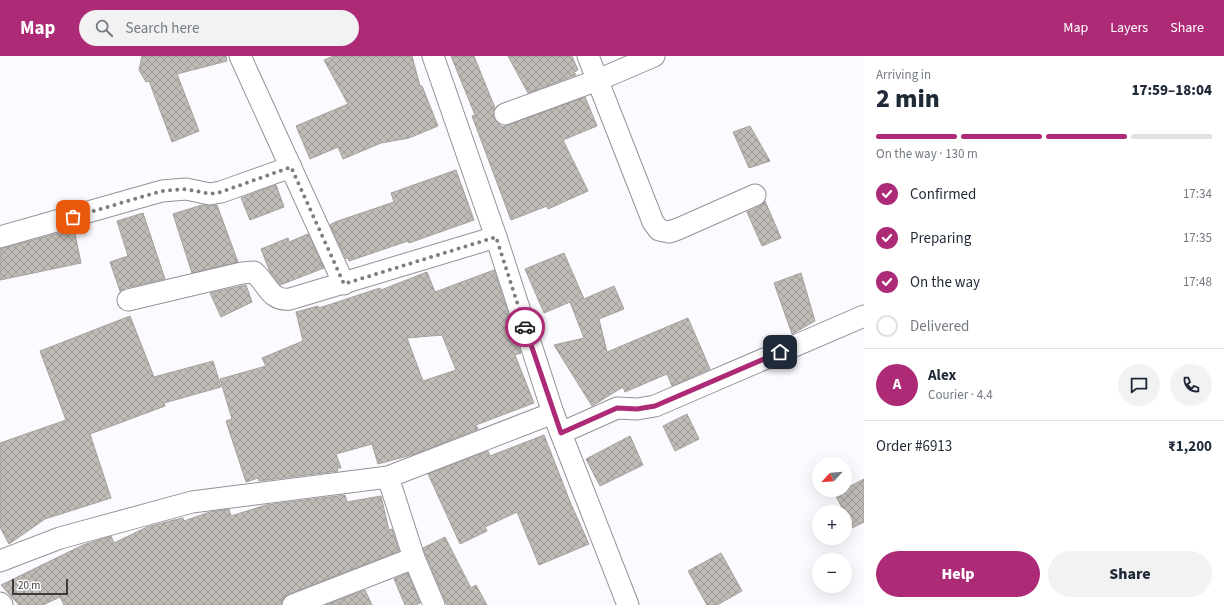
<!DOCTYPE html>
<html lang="en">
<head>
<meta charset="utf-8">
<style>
	body { margin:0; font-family:"Source Sans 3",sans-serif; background:#f2f2f3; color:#1f2937; height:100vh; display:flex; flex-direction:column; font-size:15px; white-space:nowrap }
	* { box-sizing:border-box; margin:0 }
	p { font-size:13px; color:#747a83 }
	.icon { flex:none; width:22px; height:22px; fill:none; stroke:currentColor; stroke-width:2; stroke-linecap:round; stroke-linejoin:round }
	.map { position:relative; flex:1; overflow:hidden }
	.drawer { display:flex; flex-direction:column; background:#fff; width:360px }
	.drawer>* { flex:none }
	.needle { width:26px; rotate:244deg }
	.fabs { position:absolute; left:812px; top:401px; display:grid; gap:8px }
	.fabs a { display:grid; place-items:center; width:40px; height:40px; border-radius:50%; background:#fff; box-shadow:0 4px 16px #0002; font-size:20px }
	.scale { position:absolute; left:12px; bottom:10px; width:56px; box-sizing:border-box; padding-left:4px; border:2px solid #3b3a3d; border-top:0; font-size:11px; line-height:14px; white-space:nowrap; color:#3b3a3d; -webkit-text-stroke:3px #fff; paint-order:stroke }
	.pin { position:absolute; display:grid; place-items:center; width:34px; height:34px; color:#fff; margin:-17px; border-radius:8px; box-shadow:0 2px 6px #0006 }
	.courier { position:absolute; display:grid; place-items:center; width:40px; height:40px; margin:-20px; border:3px solid #ad2b76; border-radius:50%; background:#fff; color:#222; box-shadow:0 1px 5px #0007 }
	.overview em { font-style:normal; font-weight:800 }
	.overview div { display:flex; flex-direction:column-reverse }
	.overview { display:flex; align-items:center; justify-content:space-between; height:68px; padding:0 12px }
	h1 { font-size:26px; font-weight:800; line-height:30px }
	.bar { display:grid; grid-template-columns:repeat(4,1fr); gap:6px 4px; align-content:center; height:48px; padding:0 12px }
	.bar i { height:5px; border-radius:3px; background:#e0e1e3 }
	.bar .on { background:#ad2b76 }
	.bar p { grid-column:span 4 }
	.line { display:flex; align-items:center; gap:10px; padding:0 12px; border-top:1px solid #e0e1e3 }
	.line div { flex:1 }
	.round { display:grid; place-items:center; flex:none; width:42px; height:42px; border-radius:21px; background:#f2f2f3 }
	ol { padding:0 12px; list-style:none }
	li { display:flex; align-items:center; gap:12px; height:44px }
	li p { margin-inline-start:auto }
	li .icon { padding:4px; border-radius:50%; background:#ad2b76; color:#fff; stroke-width:4 }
	li:last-child { color:#747a83 }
	li i { width:22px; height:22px; border:2px solid #e0e1e3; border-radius:50% }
	.cta { display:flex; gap:8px; margin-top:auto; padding:8px 12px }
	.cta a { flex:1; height:46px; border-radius:24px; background:#ad2b76; color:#fff; font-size:16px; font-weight:800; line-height:46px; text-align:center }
	.cta a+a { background:#f2f2f3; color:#1f2937 }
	header { display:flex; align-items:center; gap:24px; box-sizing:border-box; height:56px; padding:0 20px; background:#ad2b76; color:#fff }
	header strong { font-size:19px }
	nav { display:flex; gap:22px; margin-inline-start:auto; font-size:14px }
	.search { width:280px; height:36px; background:#f2f2f3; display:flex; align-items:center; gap:10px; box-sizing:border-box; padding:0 14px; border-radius:22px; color:#747a83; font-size:15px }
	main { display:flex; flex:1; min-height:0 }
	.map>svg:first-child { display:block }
	.building { fill:url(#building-cross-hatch); stroke:#a5a09c; fill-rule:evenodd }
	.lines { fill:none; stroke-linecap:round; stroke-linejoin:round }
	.minor-casing { stroke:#939298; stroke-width:23 }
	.minor { stroke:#fff; stroke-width:21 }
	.done { stroke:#7e7e81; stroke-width:4; stroke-dasharray:0 7.2 }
	.route { stroke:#ad2b76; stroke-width:5 }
</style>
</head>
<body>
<header>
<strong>Map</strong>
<div class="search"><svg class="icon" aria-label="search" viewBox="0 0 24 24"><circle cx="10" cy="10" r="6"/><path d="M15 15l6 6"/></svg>Search here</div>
<nav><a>Map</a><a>Layers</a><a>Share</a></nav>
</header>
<main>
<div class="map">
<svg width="864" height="549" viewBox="0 0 864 549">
	<defs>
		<pattern id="building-cross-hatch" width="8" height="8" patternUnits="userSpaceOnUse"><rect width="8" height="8" fill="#c0bbb6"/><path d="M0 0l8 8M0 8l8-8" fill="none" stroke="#9d9995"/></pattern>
	</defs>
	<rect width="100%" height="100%" fill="#fbfbff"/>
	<g class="building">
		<path d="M142,0H226L227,5L177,18L199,75L172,86L149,25L146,26L139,14Z"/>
		<path d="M333,0H412L420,30H422L438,70L409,82L381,87L343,103L338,91L310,103L296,70L348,48L324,4Z"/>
		<path d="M451,0H474L495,52L494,62L502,71L585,41L597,70L563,84L588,135L548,153L547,150L511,164L472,60L475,59Z"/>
		<path d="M508,0H572L578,14L574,16L576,19L528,37Z"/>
		<path d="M750,70L770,105L749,112L733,76Z"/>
		<path d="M456,114L474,164L409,187L408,185L349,205L348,202L346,203L330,169L335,166L394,146L391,137Z"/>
		<path d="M276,129L284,151L250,164L241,142Z"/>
		<path d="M765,145L781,182L762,190L747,156L760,150Z"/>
		<path d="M202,149H217L238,206L192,217L173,158Z"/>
		<path d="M143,157L165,223L125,232L120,235L110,206L128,200L117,165Z"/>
		<path d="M74,173L81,207L0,224V193Z"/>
		<path d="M308,178L324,212L280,229L270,216L261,193L288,182L289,186Z"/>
		<path d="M564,197L584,243L614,230L624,253L599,263L607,296L688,262L710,313L672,330L667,318L625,336L623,331L592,350L554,289L584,282L570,246L544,257L525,213Z"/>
		<path d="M494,214L521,297L515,299L534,347L476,369L478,373L415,398L378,408L372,388L336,398L341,412H337L338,415L259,425L258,422L246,426L226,365L232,363L220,323L266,310L262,302L303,285L296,256L318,250L319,252L380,232L381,234L427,216L435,236ZM442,279L456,314L423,325L407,282Z"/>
		<path d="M801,217L815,265L792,278L774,227Z"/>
		<path d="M246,229L252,246L221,261L210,237Z"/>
		<path d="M130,260L154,321L213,305L221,331L164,347L165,350L90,378L111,442L45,463L9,488L0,471V387L66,364L40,295Z"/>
		<path d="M687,358L699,383L675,395L663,370Z"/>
		<path d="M544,379L571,448L589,488L539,509L517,456L485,471L487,475L460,488L428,418L488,395L490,400Z"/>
		<path d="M630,380L643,409L600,430L586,403Z"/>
		<path d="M864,423V466L852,472L835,438Z"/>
		<path d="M345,439L347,446L381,440L389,474L392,473L399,495L289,538L283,542L281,549H64L60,541L43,549H19L1,529L83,489L111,480L114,487L147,471L170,465L183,462L184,465L210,456L229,453L231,460L266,449Z"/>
		<path d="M445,481L471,532L476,529L487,549H447L423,492Z"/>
		<path d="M721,497L742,535L717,549H707L688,515Z"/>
		<path d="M408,517L420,547L416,549H405L394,523Z"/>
		<path d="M365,534L372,549H326Z"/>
	</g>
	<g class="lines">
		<defs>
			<g id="minor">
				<path d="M240,0L344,228"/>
				<path d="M433,0L496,181L553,357L628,549"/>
				<path d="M588,0L653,166L659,174L669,176L678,173L755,139"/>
				<path d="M505,58L598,24L654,0"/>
				<path d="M0,181L162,135L186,133L210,138L221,136L291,111"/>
				<path d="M128,244L242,217L254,216C268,228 269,245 290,243L496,181"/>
				<path d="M561,377L617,352L637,353L655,350L864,260"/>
				<path d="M388,421L414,502L434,549"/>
				<path d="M0,505L60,482L192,446L388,421L553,357"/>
				<path d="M0,547L2,549"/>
				<path d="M293,549L414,502"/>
			</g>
		</defs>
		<use href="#minor" class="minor-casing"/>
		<use href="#minor" class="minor"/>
	</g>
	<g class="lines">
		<path class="done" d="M73,161L162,135L186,133L210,138L221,136L291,111L344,228L496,181L525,271"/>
		<path class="route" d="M525,271L561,377L617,352L637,353L655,350L780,296"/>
	</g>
</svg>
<div class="fabs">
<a><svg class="needle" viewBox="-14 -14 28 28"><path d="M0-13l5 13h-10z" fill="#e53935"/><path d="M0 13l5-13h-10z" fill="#747a83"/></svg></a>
<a>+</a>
<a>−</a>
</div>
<div class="scale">20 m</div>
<div class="pin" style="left:73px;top:161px;background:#ea580c"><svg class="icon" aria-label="bag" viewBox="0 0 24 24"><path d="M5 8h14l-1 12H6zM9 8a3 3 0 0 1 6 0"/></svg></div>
<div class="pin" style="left:780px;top:296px;background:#1f2937"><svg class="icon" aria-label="home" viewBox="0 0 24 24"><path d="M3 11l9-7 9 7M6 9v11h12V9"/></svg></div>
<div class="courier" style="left:525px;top:271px"><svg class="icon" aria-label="car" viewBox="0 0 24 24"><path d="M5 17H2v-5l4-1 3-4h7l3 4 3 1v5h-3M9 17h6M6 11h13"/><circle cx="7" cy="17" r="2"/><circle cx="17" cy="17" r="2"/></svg></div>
</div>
<section class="drawer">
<div class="overview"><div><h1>2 min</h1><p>Arriving in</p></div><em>17:59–18:04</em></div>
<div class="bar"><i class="on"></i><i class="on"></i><i class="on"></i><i></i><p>On the way · 130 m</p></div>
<ol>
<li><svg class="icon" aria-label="check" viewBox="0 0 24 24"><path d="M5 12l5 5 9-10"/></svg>Confirmed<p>17:34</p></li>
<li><svg class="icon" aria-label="check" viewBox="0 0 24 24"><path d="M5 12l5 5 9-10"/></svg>Preparing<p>17:35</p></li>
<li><svg class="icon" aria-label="check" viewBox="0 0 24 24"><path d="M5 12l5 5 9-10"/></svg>On the way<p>17:48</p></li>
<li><i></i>Delivered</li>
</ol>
<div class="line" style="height:72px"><b class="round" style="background:#ad2b76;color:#fff">A</b><div><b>Alex</b><p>Courier · 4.4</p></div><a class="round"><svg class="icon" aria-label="chat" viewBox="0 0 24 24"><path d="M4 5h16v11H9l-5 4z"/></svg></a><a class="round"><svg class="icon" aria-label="phone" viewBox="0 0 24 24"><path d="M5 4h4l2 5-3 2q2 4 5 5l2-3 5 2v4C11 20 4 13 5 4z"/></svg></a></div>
<div class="line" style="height:52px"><div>Order #6913</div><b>₹1,200</b></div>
<div class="cta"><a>Help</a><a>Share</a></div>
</section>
</main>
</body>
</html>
